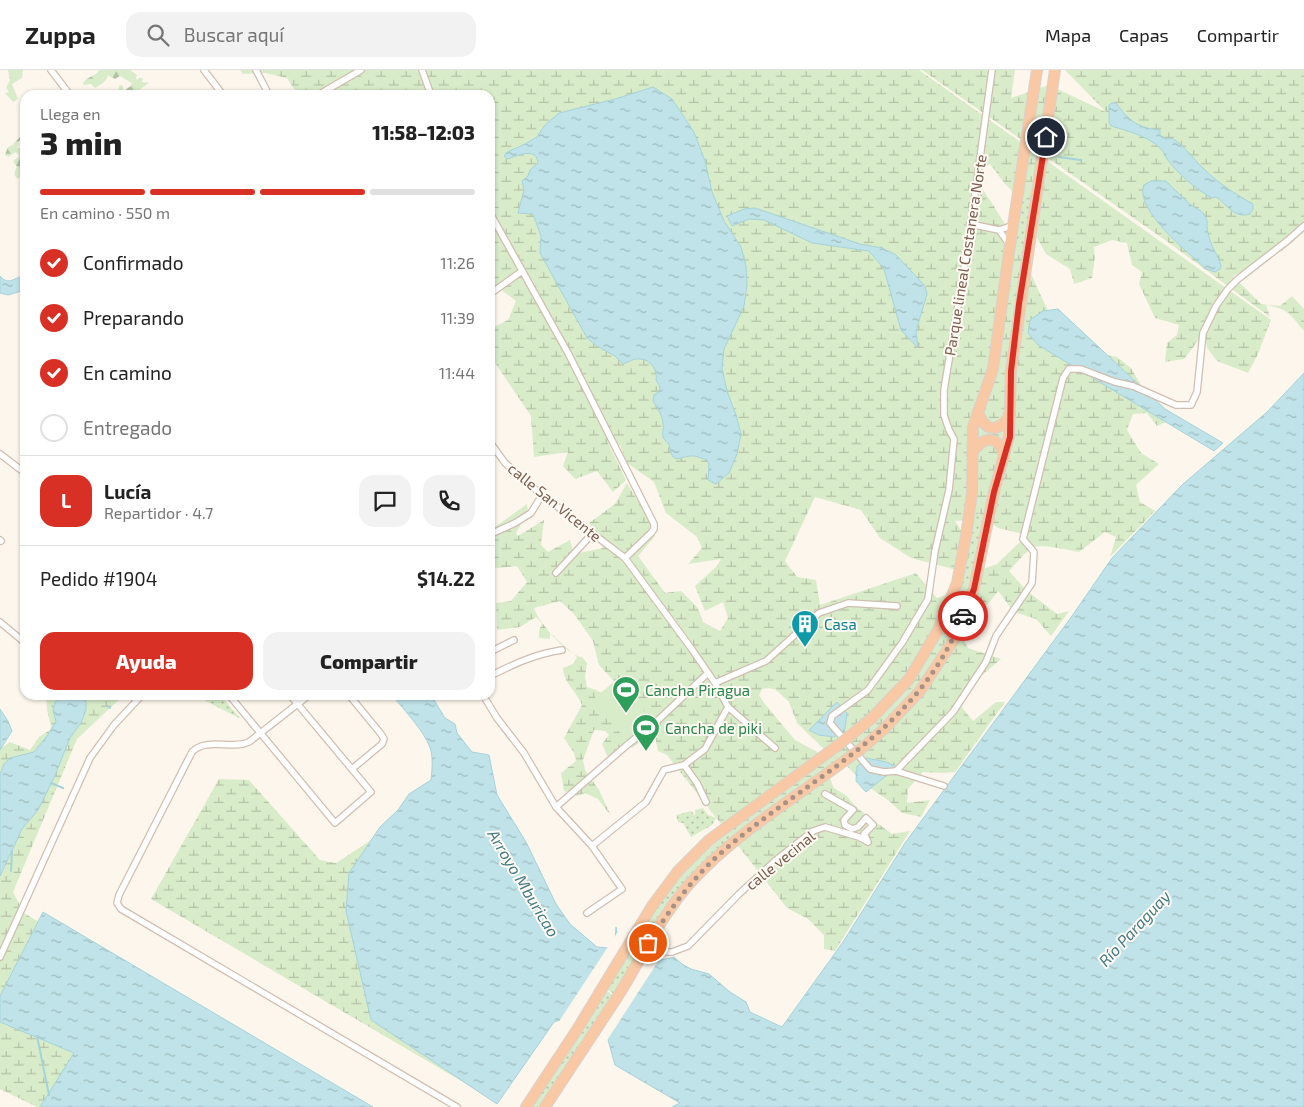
<!DOCTYPE html>
<html lang="es">
<head>
<meta charset="utf-8">
<style>
	body { margin:0; font-family:"Exo 2",sans-serif; background:#f2f2f2; color:#222; height:100vh; display:flex; flex-direction:column; font-size:19px; white-space:nowrap }
	* { box-sizing:border-box; margin:0 }
	p { font-size:16px; color:#767676 }
	.icon { flex:none; width:28px; height:28px; fill:none; stroke:currentColor; stroke-width:2; stroke-linecap:round; stroke-linejoin:round }
	.map { position:relative; flex:1; overflow:hidden }
	.panel { position:absolute; left:20px; top:20px; width:475px; height:610px; display:flex; flex-direction:column; background:#fff; border-radius:15px; box-shadow:0 1px 4px #0004 }
	.panel>* { flex:none }
	.pin { position:absolute; display:grid; place-items:center; width:42px; height:42px; color:#fff; margin:-21px; border:2px solid #fff; border-radius:50%; box-shadow:0 1px 5px #0007 }
	.courier { position:absolute; display:grid; place-items:center; width:50px; height:50px; margin:-25px; border:4px solid #d93025; border-radius:50%; background:#fff; color:#222; box-shadow:0 1px 6px #0007 }
	.headline em { font-style:normal; font-weight:800 }
	.headline div { display:flex; flex-direction:column-reverse }
	.headline { display:flex; align-items:center; justify-content:space-between; height:85px; padding:0 20px }
	h1 { font-size:32px; font-weight:800; line-height:38px }
	.bar { display:grid; grid-template-columns:repeat(4,1fr); gap:8px 5px; align-content:center; height:60px; padding:0 20px }
	.bar i { height:6px; border-radius:4px; background:#e0e0e0 }
	.bar .active { background:#d93025 }
	.bar p { grid-column:span 4 }
	.line { display:flex; align-items:center; gap:12px; padding:0 20px; border-top:1px solid #e0e0e0 }
	.line div { flex:1 }
	.round { display:grid; place-items:center; flex:none; width:52px; height:52px; border-radius:15px; background:#f2f2f2 }
	ol { padding:0 20px; list-style:none }
	li { display:flex; align-items:center; gap:15px; height:55px }
	li p { margin-inline-start:auto }
	li .icon { padding:5px; border-radius:50%; background:#d93025; color:#fff; stroke-width:4 }
	li:last-child { color:#767676 }
	li i { width:28px; height:28px; border:2px solid #e0e0e0; border-radius:50% }
	.action { display:flex; gap:10px; margin-top:auto; padding:10px 20px }
	.action a { flex:1; height:58px; border-radius:15px; background:#d93025; color:#fff; font-size:20px; font-weight:800; line-height:58px; text-align:center }
	.action a+a { background:#f2f2f2; color:#222 }
	header { display:flex; align-items:center; gap:30px; box-sizing:border-box; height:70px; padding:0 25px; background:#fff; border-bottom:1px solid #e0e0e0 }
	header strong { font-size:24px }
	nav { display:flex; gap:28px; margin-inline-start:auto; font-size:18px }
	.search { width:350px; height:45px; background:#f2f2f2; display:flex; align-items:center; gap:12px; box-sizing:border-box; padding:0 18px; border-radius:15px; color:#767676; font-size:19px }
	.map>svg:first-child { display:block }
	.green { fill:url(#green-dots) }
	.forest { fill:url(#forest-firs) }
	.wetland { fill:url(#wetland-marsh); fill-rule:evenodd }
	.pitch { fill:#d8ecc9 }
	.water { fill:url(#water-ripples); stroke:#a5d3da }
	.pier { fill:#fdf6ec }
	.lines { fill:none; stroke-linecap:round; stroke-linejoin:round }
	.stream { stroke:#a5d3da; stroke-width:2 }
	.minor-casing { stroke:#d1beb0; stroke-width:8 }
	.trunk-casing { stroke:#dad1cd; stroke-width:12 }
	.minor { stroke:#fff; stroke-width:5.5 }
	.trunk { stroke:#f9c8a4; stroke-width:10 }
	.trunk-bridge-casing { stroke:#dad1cd; stroke-width:12; stroke-linecap:butt }
	.trunk-bridge { stroke:#f9c8a4; stroke-width:10 }
	.done { stroke:#a89285; stroke-width:5; stroke-dasharray:0 9 }
	.route { stroke:#d93025; stroke-width:6 }
	.labels { text-anchor:middle; dominant-baseline:central; stroke-width:4; stroke-linejoin:round; paint-order:stroke }
	.street-label { font-size:15px; fill:#7a5c4d; stroke:#fffaf3 }
	.culture-label { font-size:15px; fill:#0d838f; stroke:#fffaf3; text-anchor:start }
	.leisure-label { font-size:15px; fill:#27864d; stroke:#fffaf3; text-anchor:start }
	.water-label { font-size:16px; font-style:italic; fill:#437c86; stroke:#fffaf3 }
</style>
</head>
<body>
<header>
<strong>Zuppa</strong>
<div class="search"><svg class="icon" aria-label="search" viewBox="0 0 24 24"><circle cx="10" cy="10" r="6"/><path d="M15 15l6 6"/></svg>Buscar aquí</div>
<nav><a>Mapa</a><a>Capas</a><a>Compartir</a></nav>
</header>
<div class="map">
<svg width="1304" height="1037" viewBox="0 0 1304 1037">
	<defs>
		<pattern id="green-dots" width="8" height="8" patternUnits="userSpaceOnUse" patternTransform="scale(1.25)"><rect width="8" height="8" fill="#d8ecc9"/><path d="M2 2h.1M6 6h.1" fill="none" stroke="#b4c2a5" stroke-width="1.8" stroke-linecap="round"/></pattern>
		<pattern id="forest-firs" width="22" height="20" patternUnits="userSpaceOnUse" patternTransform="scale(1.25)"><rect width="22" height="20" fill="#d8ecc9"/><path d="M5 1l3.5 6h-7zM16 11l3.5 6h-7z" fill="#b4c2a5"/></pattern>
		<pattern id="wetland-marsh" width="20" height="14" patternUnits="userSpaceOnUse" patternTransform="scale(1.25)"><rect width="20" height="14" fill="#d8ecc9"/><path d="M1 5h8M5 5V1M11 12h8M15 12V8" fill="none" stroke="#b4c2a5"/></pattern>
		<pattern id="water-ripples" width="26" height="14" patternUnits="userSpaceOnUse" patternTransform="scale(1.25)"><rect width="26" height="14" fill="#bfe3e8"/><path d="M2 4q2-2 4 0t4 0M15 11q2-2 4 0t4 0" fill="none" stroke="#a0bbbe"/></pattern>
	</defs>
	<rect width="100%" height="100%" fill="#fdf6ec"/>
	<g class="green">
		<path d="M1029,80L1038,86L1013,253L1003,251Z"/>
		<path d="M977,420L987,421L976,492L970,518L887,638L966,492Z"/>
		<path d="M194,625H220L241,649Z"/>
		<path d="M846,672L852,680L805,715L749,748L658,853L614,924L605,918L663,827L693,791L730,757Z"/>
		<path d="M703,738L708,745L716,748L712,755L691,767L683,753L678,752L676,745L691,741L695,745V740Z"/>
		<path d="M604,919L613,925L543,1037H531Z"/>
	</g>
	<g class="forest">
		<path d="M8,0H23L22,8L12,14L18,29L13,32L5,23L9,22L6,18L10,10Z"/>
		<path d="M99,0H130L137,5L136,8L137,10L139,8L143,9L142,12L149,13L136,22L129,23L126,21L124,25H112L118,20L120,15L123,16V21L131,16L132,13L120,6L115,9L107,5L108,7L104,12L95,18L91,14L84,15L83,13C87,6 96,7 99,0Z"/>
		<path d="M25,62V68L19,71L17,78H22V82L24,85L22,87H25V99L21,101L22,105L18,109C12,104 15,102 17,97L13,91L20,86L16,82L8,87L5,85L8,77L12,75Z"/>
	</g>
	<g class="wetland">
		<path d="M240,0H919L1271,250L1258,284L1248,303L1217,291L1207,278L1205,262L1184,289L1165,292L1167,273L1177,265L1179,255L1155,248L1139,214L1142,202L1132,195L1127,173L1112,170L1094,177L1095,187L1092,208L1074,214L1070,199L1046,184L1035,164L1029,137L1005,114L990,94L981,100L979,113L1017,173L1047,239L1076,258L1095,283L1117,287L1131,298L1139,312L1154,332L1171,350L1157,356L1147,343L1133,344L1127,360L1141,383L1159,394L1136,415L1140,432L1155,441L1110,487L1116,467L1105,462L1079,482C1066,480 1043,473 1032,478C1024,483 1016,494 1009,501L1027,521L1057,544L1069,541L1051,566L1036,549L1014,542L998,521L988,534L972,538L955,553L968,578L1001,589L973,613L961,636L973,651L996,632H1005L955,702L942,703L923,702L908,719L907,733L930,730L921,747L902,743L889,731L863,713L843,692L831,686L797,653L789,632L776,620L769,618L762,619L759,625L764,633L795,670L819,683V688L827,702L834,718L847,726L856,737L892,764L910,761L835,881L824,879V865L808,849L787,838L667,685L658,681L655,667L639,647L631,630L599,595L593,571L574,544L560,531L534,538C538,552 568,586 582,587L587,593L585,607L587,617L596,620L609,627L628,665L621,680L611,694L602,674L609,665L605,661L594,660L583,690L585,700L599,720L611,746L598,729L585,723L577,726L564,721L561,703L576,691L574,683L564,668L582,635C577,622 563,612 563,598L573,594L577,587L550,563V569L539,568V561L542,553L536,547L520,557L497,560L496,533L511,531L527,512L517,496L498,498L490,496V456L495,457L527,434L528,442L516,463L518,466L544,450L541,475L548,482L570,470L574,484L603,478L589,453L615,434L627,413L641,436L655,449V466L638,486L665,523L681,521L698,538L703,552L720,561L728,548L723,532L705,541L695,516L716,497L721,489L688,494L702,478L697,467L666,443L654,412L627,393L620,375L608,373L626,410L613,422L597,401L575,409L563,396L568,382L534,387L531,346L491,287L490,259L508,250L516,231L490,211V25H298L287,8L265,3L243,4ZM815,427L861,440L880,468L911,488L957,500L974,480L955,451L969,450L979,443L998,458L1027,465L997,494L978,501L960,521L937,528L916,503L820,535L816,510L797,507L785,491Z"/>
		<path d="M922,0H1015L1011,28L1049,15L1106,42L1065,0H1304V162L1283,180L1233,206L1261,234L1280,236L1292,226L1304,239V261C1291,245 1287,238 1266,235L1270,247L1165,170Z"/>
		<path d="M46,625H124L77,669L13,822L24,843L348,1037H37L0,1019V679L10,672L30,680L39,667L50,660L51,656L47,640Z"/>
		<path d="M219,709L249,710L320,790L336,793L376,767L492,1029L151,829Z"/>
	</g>
	<path class="pitch" d="M619,608L658,659L632,678L593,629Z"/>
	<g class="water">
		<path d="M653,17L672,29L694,62L705,91L712,122L724,151L741,177L746,196L747,215L744,236L724,279L722,298L727,321L736,345L741,364L737,384L729,403L716,414L708,410L709,394L707,390C703,389 699,387 695,386C678,385 673,398 669,374C658,365 665,363 663,353C662,344 657,338 653,331L654,325L659,322L660,317L656,310C658,300 650,289 640,289C634,288 629,292 623,294L615,286L597,276L587,268L540,183L541,166L533,144L518,143L524,120L522,111L528,106L530,100L538,93C537,77 518,85 508,89L504,86L507,82L525,74L537,67L544,56L559,43L615,29Z"/>
		<path d="M1112,33H1116C1129,51 1138,58 1160,60V65L1166,69L1172,68C1187,78 1192,88 1204,99C1218,113 1235,124 1253,134V139L1250,144C1234,149 1227,134 1216,127L1211,128C1194,117 1179,105 1167,89C1165,86 1164,82 1161,79C1148,66 1128,61 1111,56L1109,52V35Z"/>
		<path d="M1151,111H1166C1174,120 1183,127 1191,135C1195,138 1201,140 1204,144C1209,152 1206,155 1208,163C1210,174 1217,184 1221,195L1220,199L1215,202L1206,199C1189,183 1134,140 1144,115Z"/>
		<path d="M755,138L860,174L882,178L896,185L925,216L927,224L916,261L918,278L901,260L884,199L869,181L812,173L764,150L749,149L732,156L727,146L744,139Z"/>
		<path d="M0,206C9,217 15,206 25,206V220L8,225L0,223Z"/>
		<path d="M1058,239L1165,339L1223,373L1214,381L1038,275L1028,263L1030,250L1043,241Z"/>
		<path d="M1304,303V1037H672L680,1033L615,995L607,966L652,892L674,887L682,894L691,899L709,904L730,922L746,932L750,942L782,957L843,872L905,773L1072,546L1112,488L1182,415L1267,342Z"/>
		<path d="M65,625H76L86,631V640L81,653L70,668L53,710L38,740L22,759L0,806V704L4,694L10,688L34,682L47,666L56,652L53,640L55,632Z"/>
		<path d="M392,625H431L445,648L455,654L457,663L472,682L489,685L497,725L526,772L556,834L570,854L597,877L608,878L615,870L616,857L619,871L574,946L554,952L497,1034L371,950L346,841L349,803L380,757L398,740L409,724L431,710C432,700 433,691 431,681C427,664 404,640 392,625Z"/>
		<path d="M837,632L847,643L845,659L834,667L819,665L809,660Z"/>
		<path d="M0,639L8,651L12,661L0,680Z"/>
		<path d="M867,688L886,692L897,697L866,722L856,711L857,696Z"/>
		<path d="M43,842L373,1037H40L74,983L0,952V926Z"/>
	</g>
	<g class="pier">
		<path d="M619,860L621,872L576,948L558,953Z"/>
		<path d="M661,887L606,972L605,965L650,890Z"/>
	</g>
	<g class="lines">
		<g class="stream">
			<path d="M1059,87L1080,90"/>
			<path d="M17,569L25,579"/>
			<path d="M107,636L110,638"/>
			<path d="M51,713L63,718"/>
			<path d="M11,801L12,781"/>
			<path d="M37,966L49,1025"/>
		</g>
		<defs>
			<g id="minor">
				<path d="M51,0L70,25"/>
				<path d="M204,0L223,25"/>
				<path d="M256,0L269,25"/>
				<path d="M422,0L431,25"/>
				<path d="M318,25L361,0"/>
				<path d="M490,143L568,283L654,454V459L651,463L625,488"/>
				<path d="M970,154L999,160L1014,155"/>
				<path d="M999,160L1009,174"/>
				<path d="M490,224L522,201"/>
				<path d="M490,372L505,393L522,408L542,425L625,488L691,578L715,613L728,637L775,678"/>
				<path d="M0,384L25,403"/>
				<path d="M493,463L515,453L531,443L542,425"/>
				<path d="M0,470L1,471"/>
				<path d="M556,503L593,463"/>
				<path d="M0,552L24,572"/>
				<path d="M490,582L514,570"/>
				<path d="M490,606C514,594 535,584 562,580"/>
				<path d="M715,613L766,591L819,543L848,533L897,536"/>
				<path d="M229,625L335,753L371,722L290,625"/>
				<path d="M309,625L249,672C232,680 206,667 192,682L119,825L117,833L121,839L457,1037"/>
				<path d="M349,625L381,664L384,669L382,674L352,699"/>
				<path d="M483,625L497,648L524,683L556,737L592,776L622,819L587,843"/>
				<path d="M684,695L697,713L706,732"/>
				<path d="M896,701L953,642L986,592L996,566L1032,513L1034,482L1023,469L1063,308L1069,299H1081L1115,312L1133,316L1176,335H1191L1197,322L1203,263L1216,236L1228,219L1238,209L1287,171L1304,156"/>
				<path d="M944,716L896,701L884,702L870,699L830,653L832,646L868,620L902,573L928,529L935,481L949,420L954,369L949,360L944,345V320L969,168L992,0"/>
				<path d="M556,737L627,675L656,652L708,603"/>
				<path d="M592,776L646,732L664,700L684,695L705,679L728,637"/>
				<path d="M664,882H672L688,876L739,824L775,791L813,761L825,757L859,767L868,772L864,764L873,755L866,748L858,757L852,759L845,755L844,750L853,740L825,724"/>
				<path d="M0,887L90,688L114,655L142,625"/>
			</g>
			<g id="trunk">
				<path d="M978,341C984,362 999,364 1010,344"/>
				<path d="M972,384C981,365 1001,365 1004,387"/>
				<path d="M851,665L872,648L909,609L938,560L957,513L966,466L972,423L973,357L993,299L1010,175L1037,0"/>
				<path d="M861,679L883,660L920,621L953,571L974,519L994,422L1009,367L1011,301L1055,0"/>
				<path d="M526,1037L578,958L652,836L678,801L709,770L837,676"/>
				<path d="M545,1037C570,999 595,961 620,923C643,885 662,844 692,811C736,763 795,728 847,689"/>
			</g>
		</defs>
		<use href="#minor" class="minor-casing"/>
		<use href="#trunk" class="trunk-casing"/>
		<use href="#minor" class="minor"/>
		<use href="#trunk" class="trunk"/>
		<defs>
			<g id="trunk-bridge">
				<path d="M837,676L851,665"/>
				<path d="M847,689L861,679"/>
			</g>
		</defs>
		<use href="#trunk-bridge" class="trunk-bridge-casing"/>
		<use href="#trunk-bridge" class="trunk-bridge"/>
	</g>
	<g class="lines">
		<path class="done" d="M648,873C670,840 692,808 722,782C812,704 915,665 963,546"/>
		<path class="route" d="M963,546L974,519L994,422L1010,367L1011,301L1019,234L1046,67"/>
	</g>
	<defs>
		<symbol id="building-pin" viewBox="-11 -11 22 30"><path d="M0 17L-7.5 6A9.5 9.5 0 1 1 7.5 6Z" fill="#0f9aa8" stroke="#fffaf3"/><path d="M-4-6H4V6H1V3H-1V6H-4ZM-2.5-4.3h1.7v1.8h-1.7ZM.8-4.3h1.7v1.8H.8ZM-2.5-1h1.7V.8h-1.7ZM.8-1h1.7V.8H.8Z" fill="#fff"/></symbol>
		<symbol id="stadium-pin" viewBox="-11 -11 22 30"><path d="M0 17L-7.5 6A9.5 9.5 0 1 1 7.5 6Z" fill="#2e9e5b" stroke="#fffaf3"/><path d="M0-5a6.5 5 0 1 0 0 10a6.5 5 0 1 0 0-10ZM-3.5-1.8h7v3.6h-7Z" fill="#fff"/></symbol>
	</defs>
	<g fill-rule="evenodd">
		<use href="#building-pin" x="789" y="538" width="32" height="43"/>
		<use href="#stadium-pin" x="610" y="604" width="32" height="43"/>
		<use href="#stadium-pin" x="630" y="642" width="32" height="43"/>
	</g>
	<g class="labels">
		<g class="street-label">
			<text transform="translate(965 185) rotate(-81)">Parque lineal Costanera Norte</text>
			<text transform="translate(555 432) rotate(39)">calle San Vicente</text>
			<text transform="translate(780 790) rotate(-39)">calle vecinal</text>
		</g>
		<g class="culture-label">
			<text x="824" y="554">Casa</text>
		</g>
		<g class="leisure-label">
			<text x="645" y="620">Cancha Piragua</text>
			<text x="665" y="658">Cancha de piki</text>
		</g>
		<g class="water-label">
			<text transform="translate(524 813) rotate(59)">Arroyo Mburicao</text>
			<text transform="translate(1134 858) rotate(-47)">Río Paraguay</text>
		</g>
	</g>
</svg>
<div class="pin" style="left:648px;top:873px;background:#ea580c"><svg class="icon" aria-label="bag" viewBox="0 0 24 24"><path d="M5 8h14l-1 12H6zM9 8a3 3 0 0 1 6 0"/></svg></div>
<div class="pin" style="left:1046px;top:67px;background:#1f2937"><svg class="icon" aria-label="home" viewBox="0 0 24 24"><path d="M3 11l9-7 9 7M6 9v11h12V9"/></svg></div>
<div class="courier" style="left:963px;top:546px"><svg class="icon" aria-label="car" viewBox="0 0 24 24"><path d="M5 17H2v-5l4-1 3-4h7l3 4 3 1v5h-3M9 17h6M6 11h13"/><circle cx="7" cy="17" r="2"/><circle cx="17" cy="17" r="2"/></svg></div>
<section class="panel">
<div class="headline"><div><h1>3 min</h1><p>Llega en</p></div><em>11:58–12:03</em></div>
<div class="bar"><i class="active"></i><i class="active"></i><i class="active"></i><i></i><p>En camino · 550 m</p></div>
<ol>
<li><svg class="icon" aria-label="check" viewBox="0 0 24 24"><path d="M5 12l5 5 9-10"/></svg>Confirmado<p>11:26</p></li>
<li><svg class="icon" aria-label="check" viewBox="0 0 24 24"><path d="M5 12l5 5 9-10"/></svg>Preparando<p>11:39</p></li>
<li><svg class="icon" aria-label="check" viewBox="0 0 24 24"><path d="M5 12l5 5 9-10"/></svg>En camino<p>11:44</p></li>
<li><i></i>Entregado</li>
</ol>
<div class="line" style="height:90px"><b class="round" style="background:#d93025;color:#fff">L</b><div><b>Lucía</b><p>Repartidor · 4.7</p></div><a class="round"><svg class="icon" aria-label="chat" viewBox="0 0 24 24"><path d="M4 5h16v11H9l-5 4z"/></svg></a><a class="round"><svg class="icon" aria-label="phone" viewBox="0 0 24 24"><path d="M5 4h4l2 5-3 2q2 4 5 5l2-3 5 2v4C11 20 4 13 5 4z"/></svg></a></div>
<div class="line" style="height:65px"><div>Pedido #1904</div><b>$14.22</b></div>
<div class="action"><a>Ayuda</a><a>Compartir</a></div>
</section>
</div>
</body>
</html>
